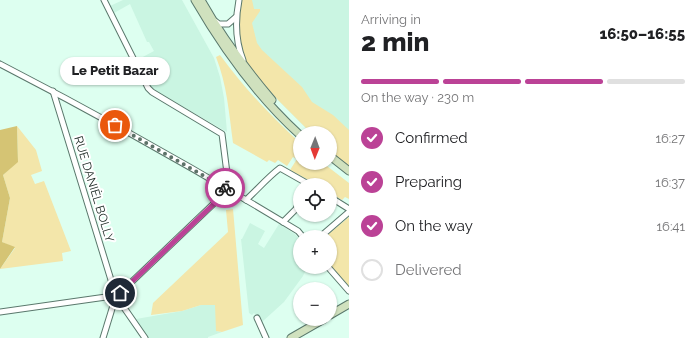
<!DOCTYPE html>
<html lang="en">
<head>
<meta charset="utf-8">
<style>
	body { margin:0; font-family:Raleway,sans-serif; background:#f2f2f2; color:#202124; height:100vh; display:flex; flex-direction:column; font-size:15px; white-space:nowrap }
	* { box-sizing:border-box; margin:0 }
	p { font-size:13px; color:#757577 }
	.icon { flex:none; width:22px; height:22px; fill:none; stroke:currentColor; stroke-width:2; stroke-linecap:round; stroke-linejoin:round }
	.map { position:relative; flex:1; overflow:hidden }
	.details { display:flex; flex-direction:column; background:#fff; width:348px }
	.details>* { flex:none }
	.needle { width:26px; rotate:181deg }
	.tools { position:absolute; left:293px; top:126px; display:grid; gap:8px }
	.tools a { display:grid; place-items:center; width:44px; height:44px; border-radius:50%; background:#fff; box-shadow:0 1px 3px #0004; font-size:20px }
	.pin { position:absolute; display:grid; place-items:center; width:34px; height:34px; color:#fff; margin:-17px; border:2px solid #fff; border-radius:50%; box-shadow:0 1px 4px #0007 }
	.courier { position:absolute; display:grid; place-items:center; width:40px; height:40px; margin:-20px; border:3px solid #bb4296; border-radius:50%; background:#fff; color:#222; box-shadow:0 1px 5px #0007 }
	.bubble { position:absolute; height:28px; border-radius:14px; background:#fff; box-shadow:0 1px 3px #0004; font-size:13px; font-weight:800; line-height:28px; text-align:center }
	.head em { font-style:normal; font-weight:800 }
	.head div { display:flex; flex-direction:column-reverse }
	.head { display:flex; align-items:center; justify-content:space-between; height:68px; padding:0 12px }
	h1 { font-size:26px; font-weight:800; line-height:30px }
	.bar { display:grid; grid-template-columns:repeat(4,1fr); gap:6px 4px; align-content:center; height:48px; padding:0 12px }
	.bar i { height:5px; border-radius:3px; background:#e0e0e0 }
	.bar .on { background:#bb4296 }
	.bar p { grid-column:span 4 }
	ol { padding:0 12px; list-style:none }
	li { display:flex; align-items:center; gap:12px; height:44px }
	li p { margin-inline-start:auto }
	li .icon { padding:4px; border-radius:50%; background:#bb4296; color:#fff; stroke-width:4 }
	li:last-child { color:#757577 }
	li i { width:22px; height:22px; border:2px solid #e0e0e0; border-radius:50% }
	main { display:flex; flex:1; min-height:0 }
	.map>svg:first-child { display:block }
	.built { fill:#caf5e2 }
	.green { fill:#f3e6aa }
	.forest { fill:#d5c474 }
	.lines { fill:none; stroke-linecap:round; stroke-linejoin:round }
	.street-casing { stroke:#5a786c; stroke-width:7 }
	.secondary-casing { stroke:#5a786c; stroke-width:9 }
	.street { stroke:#fff; stroke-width:5 }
	.secondary { stroke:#d0e1be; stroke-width:7 }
	.done { stroke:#5e7269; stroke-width:4; stroke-dasharray:0 7.2 }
	.route { stroke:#bb4296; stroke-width:5 }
	.labels { text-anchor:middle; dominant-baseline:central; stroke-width:4; stroke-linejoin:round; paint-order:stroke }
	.street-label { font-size:12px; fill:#192621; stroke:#fff }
</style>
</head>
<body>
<main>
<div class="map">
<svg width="349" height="338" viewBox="0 0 349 338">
	<rect width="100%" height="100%" fill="#ddfff0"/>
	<g class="built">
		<path d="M123,0H182L214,58L220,77L224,98L227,132L154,90L150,86L137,60L154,51L149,42H147L130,4L114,13L110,6Z"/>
		<path d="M241,0H349V166L330,151V133H311L278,100L238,18Z"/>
		<path d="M250,223L265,231L258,244L264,248L279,224L295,234L300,240V267H307L303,276L284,302L262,322L254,313L252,315L249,313L241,239H242Z"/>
		<path d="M201,305H216V331L222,332L208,337V338H148L136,319L182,311Z"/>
	</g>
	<g class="green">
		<path d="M241,0H252L254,9H260V11L252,23L257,43L262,50L302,87L312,102L333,115L349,130V166L330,151V133H311L278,100L246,64L238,40V18Z"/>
		<path d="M220,55C245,89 269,114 300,143V163H323L349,183V199L345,197L342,200L330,193V185C315,185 303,177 290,170L297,159L293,157L287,166L278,160L275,163L269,160L267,162L233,143C229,113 227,85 216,57Z"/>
		<path d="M17,126L36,150L42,171L31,175L35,184L44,181L71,251L62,253L63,261L0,269L15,248L2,242L10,198L3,175L18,161Z"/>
		<path d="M233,209L243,325L222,332L216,331L215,305H201L182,311L151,315L153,303L228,232L226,210Z"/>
		<path d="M349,217V286L330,265V237H325Z"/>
	</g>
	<path class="forest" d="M17,126L18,162L3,175L10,198L2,242L15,247L0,269V130Z"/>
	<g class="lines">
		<defs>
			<g id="street">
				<path d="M104,0L148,88L152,92L222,134L228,181V190"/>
				<path d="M239,0C235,21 235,40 243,60"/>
				<path d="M215,21L219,24H228L236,17"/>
				<path d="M0,64C101,116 201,172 298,231L303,237"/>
				<path d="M53,91L115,293"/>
				<path d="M330,197L349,209"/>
				<path d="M246,200C258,189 267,178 280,168L310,185"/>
				<path d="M283,222L296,209L300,200"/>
				<path d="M320,237L349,212"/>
				<path d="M328,267L349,291"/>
				<path d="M120,293L228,190"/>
				<path d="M118,299L145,338"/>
				<path d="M0,312L113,296"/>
				<path d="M257,318L266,338"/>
				<path d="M103,338L115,299"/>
			</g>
			<g id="secondary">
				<path d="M195,0C224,50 257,96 300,135"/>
				<path d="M201,0C221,36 245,68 272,100"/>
				<path d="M330,156L349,171"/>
				<path d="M330,315L349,304"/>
				<path d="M291,338L324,319"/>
			</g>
		</defs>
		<use href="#street" class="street-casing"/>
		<use href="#secondary" class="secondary-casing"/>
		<use href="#street" class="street"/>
		<use href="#secondary" class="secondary"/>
	</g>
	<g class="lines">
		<path class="done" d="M115,125L225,188"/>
		<path class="route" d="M120,293L220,198L228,190L225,188"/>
	</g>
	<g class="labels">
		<g class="street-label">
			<text transform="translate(94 189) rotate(73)">RUE DANIÈL BOLLY</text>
		</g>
	</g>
</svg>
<div class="tools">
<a><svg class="needle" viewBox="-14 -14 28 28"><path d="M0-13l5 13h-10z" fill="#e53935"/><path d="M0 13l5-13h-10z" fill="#757577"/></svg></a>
<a><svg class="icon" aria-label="locate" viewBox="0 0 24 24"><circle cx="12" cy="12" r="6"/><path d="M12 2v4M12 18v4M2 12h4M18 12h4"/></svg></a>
<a>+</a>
<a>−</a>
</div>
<div class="pin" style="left:115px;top:125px;background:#ea580c"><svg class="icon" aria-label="bag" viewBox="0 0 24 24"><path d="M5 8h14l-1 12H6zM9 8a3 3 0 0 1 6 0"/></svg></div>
<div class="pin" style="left:120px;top:293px;background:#1f2937"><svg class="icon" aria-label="home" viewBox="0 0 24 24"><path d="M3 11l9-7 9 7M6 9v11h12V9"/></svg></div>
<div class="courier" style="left:225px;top:188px"><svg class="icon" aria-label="bike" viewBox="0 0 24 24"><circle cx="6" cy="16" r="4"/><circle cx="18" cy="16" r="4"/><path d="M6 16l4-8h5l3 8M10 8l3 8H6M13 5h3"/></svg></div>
<div class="bubble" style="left:60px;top:57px;width:110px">Le Petit Bazar</div>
</div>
<section class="details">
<div class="head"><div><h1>2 min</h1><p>Arriving in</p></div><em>16:50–16:55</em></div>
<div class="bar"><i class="on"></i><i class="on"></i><i class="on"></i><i></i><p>On the way · 230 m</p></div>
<ol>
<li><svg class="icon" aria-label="check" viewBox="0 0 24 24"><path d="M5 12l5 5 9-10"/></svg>Confirmed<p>16:27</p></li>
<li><svg class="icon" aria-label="check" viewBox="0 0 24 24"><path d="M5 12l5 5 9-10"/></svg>Preparing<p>16:37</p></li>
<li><svg class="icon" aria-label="check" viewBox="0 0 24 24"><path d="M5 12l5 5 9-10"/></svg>On the way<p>16:41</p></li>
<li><i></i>Delivered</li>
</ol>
</section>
</main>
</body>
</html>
